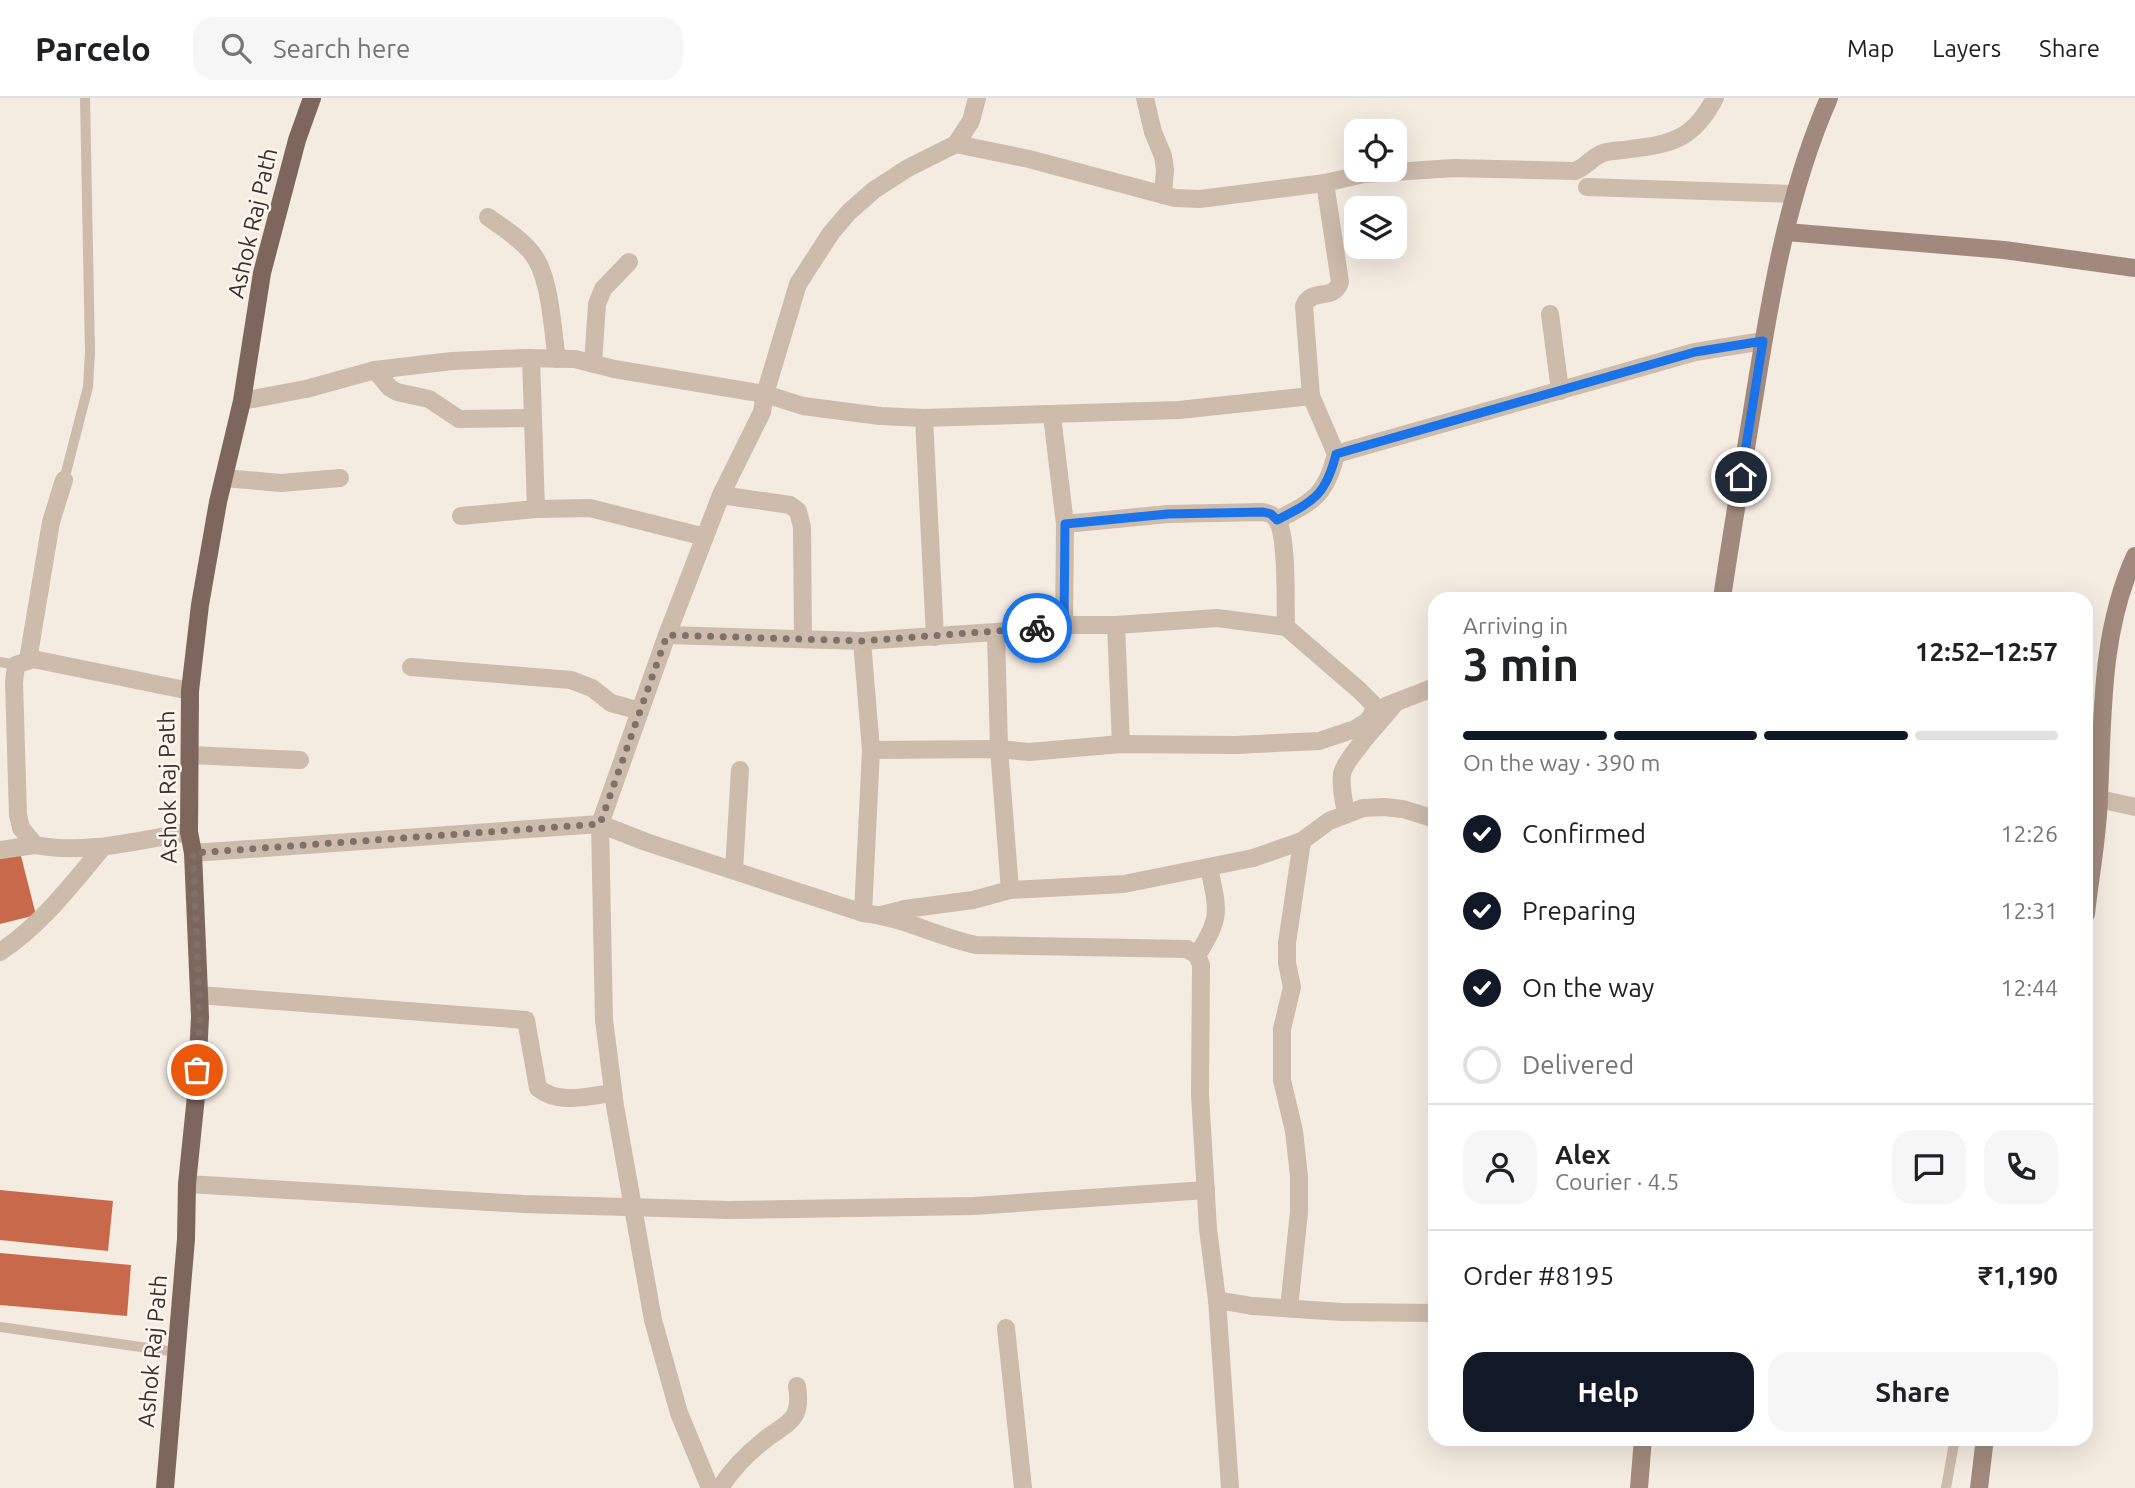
<!DOCTYPE html>
<html lang="en">
<head>
<meta charset="utf-8">
<style>
	body { margin:0; font-family:Ubuntu,sans-serif; background:#f6f6f6; color:#202124; height:100vh; display:flex; flex-direction:column; font-size:26px; white-space:nowrap }
	* { box-sizing:border-box; margin:0 }
	p { font-size:23px; color:#757577 }
	.icon { flex:none; width:38px; height:38px; fill:none; stroke:currentColor; stroke-width:2; stroke-linecap:round; stroke-linejoin:round }
	.map { position:relative; flex:1; overflow:hidden }
	.side { position:absolute; left:1428px; top:494px; width:665px; height:854px; display:flex; flex-direction:column; background:#fff; border-radius:21px; box-shadow:0 7px 28px #0002 }
	.side>* { flex:none }
	.controls { position:absolute; left:1344px; top:21px; display:grid; gap:14px }
	.controls a { display:grid; place-items:center; width:63px; height:63px; border-radius:14px; background:#fff; box-shadow:0 7px 28px #0002; font-size:35px }
	.pin { position:absolute; display:grid; place-items:center; width:60px; height:60px; color:#fff; margin:-30px; border:4px solid #fff; border-radius:50%; box-shadow:0 2px 7px #0007 }
	.courier { position:absolute; display:grid; place-items:center; width:70px; height:70px; margin:-35px; border:5px solid #1a73e8; border-radius:50%; background:#fff; color:#222; box-shadow:0 2px 9px #0007 }
	.overview em { font-style:normal; font-weight:700 }
	.overview div { display:flex; flex-direction:column-reverse }
	.overview { display:flex; align-items:center; justify-content:space-between; height:119px; padding:0 35px }
	h1 { font-size:46px; font-weight:700; line-height:52px }
	.bar { display:grid; grid-template-columns:repeat(4,1fr); gap:10px 7px; align-content:center; height:84px; padding:0 35px }
	.bar i { height:9px; border-radius:5px; background:#e0e0e0 }
	.bar .on { background:#111827 }
	.bar p { grid-column:span 4 }
	.line { display:flex; align-items:center; gap:18px; padding:0 35px; border-top:2px solid #e0e0e0 }
	.line div { flex:1 }
	.round { display:grid; place-items:center; flex:none; width:74px; height:74px; border-radius:21px; background:#f6f6f6 }
	ol { padding:0 35px; list-style:none }
	li { display:flex; align-items:center; gap:21px; height:77px }
	li p { margin-inline-start:auto }
	li .icon { padding:7px; border-radius:50%; background:#111827; color:#fff; stroke-width:4 }
	li:last-child { color:#757577 }
	li i { width:38px; height:38px; border:4px solid #e0e0e0; border-radius:50% }
	.button { display:flex; gap:14px; margin-top:auto; padding:14px 35px }
	.button a { flex:1; height:80px; border-radius:21px; background:#111827; color:#fff; font-size:28px; font-weight:700; line-height:80px; text-align:center }
	.button a+a { background:#f6f6f6; color:#202124 }
	header { display:flex; align-items:center; gap:42px; box-sizing:border-box; height:98px; padding:0 35px; background:#fff; border-bottom:2px solid #e0e0e0 }
	header strong { font-size:33px }
	nav { display:flex; gap:38px; margin-inline-start:auto; font-size:24px }
	.search { width:490px; height:63px; background:#f6f6f6; display:flex; align-items:center; gap:18px; box-sizing:border-box; padding:0 24px; border-radius:21px; color:#757577; font-size:26px }
	.map>svg:first-child { display:block }
	.building { fill:#c8694b }
	.lines { fill:none; stroke-linecap:round; stroke-linejoin:round }
	.lane { stroke:#cdbbac; stroke-width:10 }
	.street { stroke:#cdbbac; stroke-width:18 }
	.secondary { stroke:#a18a7d; stroke-width:18 }
	.primary { stroke:#7d675c; stroke-width:18 }
	.done { stroke:#7c716b; stroke-width:7; stroke-dasharray:0 12.6 }
	.route { stroke:#1a73e8; stroke-width:9 }
	.labels { text-anchor:middle; dominant-baseline:central; stroke-width:5; stroke-linejoin:round; paint-order:stroke }
	.street-label { font-size:23px; fill:#3b302b; stroke:#fbf5ee }
</style>
</head>
<body>
<header>
<strong>Parcelo</strong>
<div class="search"><svg class="icon" aria-label="search" viewBox="0 0 24 24"><circle cx="10" cy="10" r="6"/><path d="M15 15l6 6"/></svg>Search here</div>
<nav><a>Map</a><a>Layers</a><a>Share</a></nav>
</header>
<div class="map">
<svg width="2135" height="1390" viewBox="0 0 2135 1390">
	<rect width="100%" height="100%" fill="#f4ebe1"/>
	<g class="building">
		<path d="M20,754L36,817L0,826V759Z"/>
		<path d="M0,1092L113,1103L108,1153L0,1142Z"/>
		<path d="M0,1155L131,1167L127,1218L0,1207Z"/>
	</g>
	<g class="lines">
		<g class="lane">
			<path d="M64,382L88,289L90,254L85,0"/>
			<path d="M0,564L16,567"/>
			<path d="M0,1229L176,1254"/>
			<path d="M1946,1390L1955,1340"/>
		</g>
		<g class="street">
			<path d="M1145,0L1153,34L1163,58L1165,72L1163,97"/>
			<path d="M956,46L1029,61L1175,100L1200,101L1325,85L1364,76L1454,70L1575,73C1586,69 1592,59 1603,55C1611,52 1621,53 1630,51C1672,46 1694,41 1715,0"/>
			<path d="M1587,89L1794,96"/>
			<path d="M488,119C503,130 520,140 531,154C551,177 552,231 557,261"/>
			<path d="M1550,216L1560,293"/>
			<path d="M531,260L536,411"/>
			<path d="M593,266L597,206L603,191L629,164"/>
			<path d="M375,272L390,290L397,294L429,301L459,321L533,320"/>
			<path d="M1311,298L1304,208C1311,189 1334,204 1340,184L1325,85"/>
			<path d="M242,303L306,291L375,272L452,263L523,260L575,261L614,271L765,296L803,308L880,318L924,320L1179,312L1311,298L1336,356L1695,254L1763,243"/>
			<path d="M1052,318L1065,426L1064,527"/>
			<path d="M924,320L935,539"/>
			<path d="M224,380L281,385L340,380"/>
			<path d="M721,397L790,407L798,413L802,429L803,541"/>
			<path d="M461,418L536,411L590,410L705,439"/>
			<path d="M1277,422C1314,403 1326,397 1336,356"/>
			<path d="M1065,426L1168,416L1263,414C1268,415 1274,417 1277,422C1288,439 1285,506 1286,529"/>
			<path d="M1116,527L1121,646"/>
			<path d="M667,537L862,543L996,534L1064,527H1116L1217,520L1286,529L1359,592L1373,606L1374,613L1368,623L1355,631L1319,643L1236,647L1121,646L1029,654L999,651L871,652L862,543"/>
			<path d="M28,562L51,424L64,382"/>
			<path d="M411,569L571,582L592,590L611,605L640,613"/>
			<path d="M1386,608L1435,589"/>
			<path d="M190,657L300,662"/>
			<path d="M2099,701L2135,709"/>
			<path d="M1346,716C1344,703 1340,688 1342,676C1345,660 1384,620 1396,604"/>
			<path d="M189,734C139,742 85,757 35,747L21,730L18,717L14,584L16,567L33,561L190,593"/>
			<path d="M0,752L35,747"/>
			<path d="M193,755L600,726L646,744L863,815C902,819 938,839 976,847L1187,851L1197,857L1201,867L1200,997L1208,1131L1217,1202L1252,1208L1342,1214L1435,1215"/>
			<path d="M734,772L740,672"/>
			<path d="M1010,792L1124,786L1253,760L1302,743L1329,723L1363,710L1384,709L1403,711L1435,721"/>
			<path d="M863,815L871,652"/>
			<path d="M881,817L905,811L973,802L1010,792L999,651L996,534"/>
			<path d="M0,854C41,827 72,786 103,749"/>
			<path d="M1197,857C1222,820 1218,812 1209,770"/>
			<path d="M199,897L526,922L538,990C559,1007 587,998 613,995"/>
			<path d="M187,1086L523,1106L729,1112L974,1108L1206,1092"/>
			<path d="M1217,1202L1230,1390"/>
			<path d="M1289,1210L1299,1114V1078L1294,1033L1282,982V931L1292,889L1287,865V845L1302,743"/>
			<path d="M1006,1230L1023,1390"/>
			<path d="M710,1390L679,1315L653,1222L615,1008L604,922L600,726L667,537L721,397L762,314L765,296L798,186L831,135L849,114L874,92L908,70L956,46L971,23L977,0"/>
			<path d="M720,1390C730,1374 747,1356 762,1344C786,1324 803,1325 797,1288"/>
		</g>
		<g class="secondary">
			<path d="M1786,134L2004,152L2135,170"/>
			<path d="M1722,500C1732,432 1744,363 1755,295C1771,195 1788,93 1829,0"/>
			<path d="M2086,816C2090,778 2098,738 2099,699C2103,617 2100,535 2135,458"/>
			<path d="M1639,1390L1643,1340"/>
			<path d="M1979,1390L1985,1340"/>
		</g>
		<path class="primary" d="M165,1390L186,1141L187,1086L196,998L200,919L193,755L189,734L190,593L200,507L218,404L242,303L262,175L297,42L312,0"/>
	</g>
	<g class="lines">
		<path class="done" d="M197,972L200,919L193,755L600,726L667,537L862,543L1037,530"/>
		<path class="route" d="M1037,530L1064,527L1065,426L1168,416L1263,414L1271,416L1277,422C1314,403 1326,397 1336,356L1695,254L1763,243L1741,379"/>
	</g>
	<g class="labels">
		<g class="street-label">
			<text transform="translate(252 125) rotate(-77)">Ashok Raj Path</text>
			<text transform="translate(167 689) rotate(-91)">Ashok Raj Path</text>
			<text transform="translate(152 1253) rotate(-85)">Ashok Raj Path</text>
		</g>
	</g>
</svg>
<div class="controls">
<a><svg class="icon" aria-label="locate" viewBox="0 0 24 24"><circle cx="12" cy="12" r="6"/><path d="M12 2v4M12 18v4M2 12h4M18 12h4"/></svg></a>
<a><svg class="icon" aria-label="layers" viewBox="0 0 24 24"><path d="M12 4l9 5-9 5-9-5zM3 14l9 5 9-5"/></svg></a>
</div>
<div class="pin" style="left:197px;top:972px;background:#ea580c"><svg class="icon" aria-label="bag" viewBox="0 0 24 24"><path d="M5 8h14l-1 12H6zM9 8a3 3 0 0 1 6 0"/></svg></div>
<div class="pin" style="left:1741px;top:379px;background:#1f2937"><svg class="icon" aria-label="home" viewBox="0 0 24 24"><path d="M3 11l9-7 9 7M6 9v11h12V9"/></svg></div>
<div class="courier" style="left:1037px;top:530px"><svg class="icon" aria-label="bike" viewBox="0 0 24 24"><circle cx="6" cy="16" r="4"/><circle cx="18" cy="16" r="4"/><path d="M6 16l4-8h5l3 8M10 8l3 8H6M13 5h3"/></svg></div>
<section class="side">
<div class="overview"><div><h1>3 min</h1><p>Arriving in</p></div><em>12:52–12:57</em></div>
<div class="bar"><i class="on"></i><i class="on"></i><i class="on"></i><i></i><p>On the way · 390 m</p></div>
<ol>
<li><svg class="icon" aria-label="check" viewBox="0 0 24 24"><path d="M5 12l5 5 9-10"/></svg>Confirmed<p>12:26</p></li>
<li><svg class="icon" aria-label="check" viewBox="0 0 24 24"><path d="M5 12l5 5 9-10"/></svg>Preparing<p>12:31</p></li>
<li><svg class="icon" aria-label="check" viewBox="0 0 24 24"><path d="M5 12l5 5 9-10"/></svg>On the way<p>12:44</p></li>
<li><i></i>Delivered</li>
</ol>
<div class="line" style="height:126px"><a class="round"><svg class="icon" aria-label="person" viewBox="0 0 24 24"><circle cx="12" cy="8" r="4"/><path d="M4 21q1-7 8-7t8 7"/></svg></a><div><b>Alex</b><p>Courier · 4.5</p></div><a class="round"><svg class="icon" aria-label="chat" viewBox="0 0 24 24"><path d="M4 5h16v11H9l-5 4z"/></svg></a><a class="round"><svg class="icon" aria-label="phone" viewBox="0 0 24 24"><path d="M5 4h4l2 5-3 2q2 4 5 5l2-3 5 2v4C11 20 4 13 5 4z"/></svg></a></div>
<div class="line" style="height:91px"><div>Order #8195</div><b>₹1,190</b></div>
<div class="button"><a>Help</a><a>Share</a></div>
</section>
</div>
</body>
</html>
